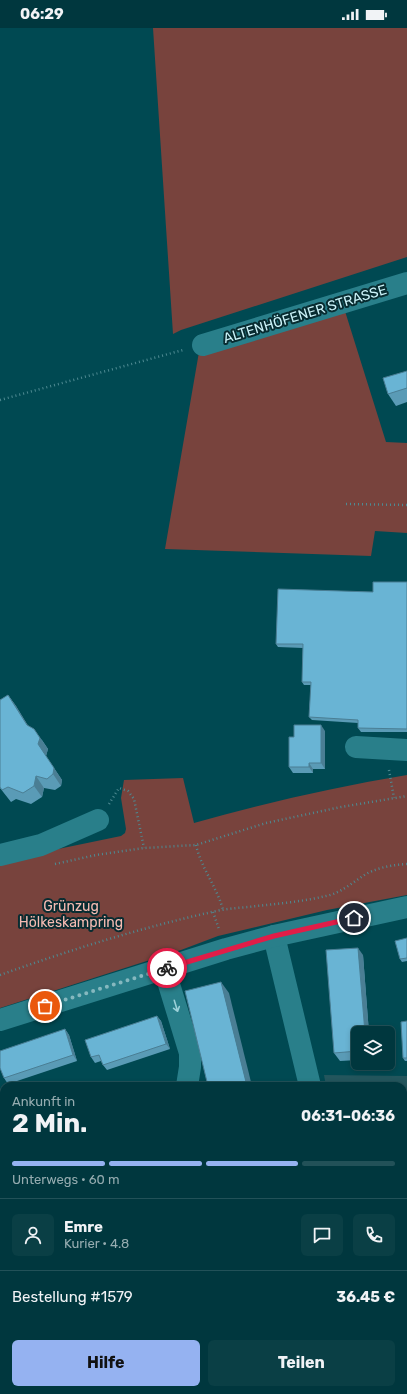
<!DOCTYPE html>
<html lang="de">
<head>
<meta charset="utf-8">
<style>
	body { margin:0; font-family:Rubik,sans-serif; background:#0a3f45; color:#f1f3f6; height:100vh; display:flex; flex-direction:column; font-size:15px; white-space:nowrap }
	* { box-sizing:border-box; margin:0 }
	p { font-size:13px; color:#95acb0 }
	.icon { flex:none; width:22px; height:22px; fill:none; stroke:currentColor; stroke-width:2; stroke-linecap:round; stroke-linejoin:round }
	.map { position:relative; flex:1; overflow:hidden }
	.panel { position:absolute; left:0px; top:1054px; width:407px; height:312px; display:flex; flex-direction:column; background:#00373e; border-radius:12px 12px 0 0; box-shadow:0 2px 6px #0003,0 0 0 1px #225158 }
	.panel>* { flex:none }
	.controls { position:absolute; left:351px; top:998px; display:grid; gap:8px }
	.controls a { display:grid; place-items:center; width:44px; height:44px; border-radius:6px; background:#00373e; box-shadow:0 2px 6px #0003,0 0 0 1px #225158; font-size:20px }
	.pin { position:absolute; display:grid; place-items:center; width:34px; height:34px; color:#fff; margin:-17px; border:2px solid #fff; border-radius:50%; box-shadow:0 1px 4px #0007 }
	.courier { position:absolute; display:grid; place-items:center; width:40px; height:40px; margin:-20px; border:3px solid #e11d48; border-radius:50%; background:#fff; color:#222; box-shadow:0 1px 5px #0007 }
	.overview em { font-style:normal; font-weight:700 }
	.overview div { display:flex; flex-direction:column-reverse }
	.overview { display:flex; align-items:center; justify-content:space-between; height:68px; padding:0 12px }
	h1 { font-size:26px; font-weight:700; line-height:30px }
	.bar { display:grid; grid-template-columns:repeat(4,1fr); gap:6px 4px; align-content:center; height:48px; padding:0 12px }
	.bar i { height:5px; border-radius:3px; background:#225158 }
	.bar .on { background:#95b2f1 }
	.bar p { grid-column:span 4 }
	.line { display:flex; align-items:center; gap:10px; padding:0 12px; border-top:1px solid #225158 }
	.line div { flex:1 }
	.round { display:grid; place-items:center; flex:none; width:42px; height:42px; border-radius:6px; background:#0a3f45 }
	.cta { display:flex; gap:8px; margin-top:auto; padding:8px 12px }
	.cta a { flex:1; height:46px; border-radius:6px; background:#95b2f1; color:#111; font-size:16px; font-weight:700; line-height:46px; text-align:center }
	.cta a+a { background:#0a3f45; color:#f1f3f6 }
	.status { display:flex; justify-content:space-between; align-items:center; height:28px; padding:0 20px; background:#00373e; direction:ltr }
	.status svg { height:11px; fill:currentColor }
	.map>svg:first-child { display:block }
	.built { fill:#23565d }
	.green { fill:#78433d }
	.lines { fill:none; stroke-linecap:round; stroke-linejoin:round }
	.path { stroke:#4e8a92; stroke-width:2.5; stroke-dasharray:1 3; stroke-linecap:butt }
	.minor { stroke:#297f8a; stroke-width:22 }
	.wall { fill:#5a9bb6 }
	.shaded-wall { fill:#4a7e94 }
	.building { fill:#69b4d4; stroke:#4a7e94 }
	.oneway { stroke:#9bd0d8 }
	.done { stroke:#85b8bf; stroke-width:4; stroke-dasharray:0 7.2 }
	.route { stroke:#e11d48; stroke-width:5 }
	.labels { text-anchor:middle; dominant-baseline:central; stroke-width:4; stroke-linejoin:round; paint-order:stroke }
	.street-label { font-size:14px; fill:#ccf3f9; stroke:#082c31 }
	.park-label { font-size:14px; fill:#f6bbb2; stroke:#082c31 }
</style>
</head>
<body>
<div class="status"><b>06:29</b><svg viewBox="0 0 49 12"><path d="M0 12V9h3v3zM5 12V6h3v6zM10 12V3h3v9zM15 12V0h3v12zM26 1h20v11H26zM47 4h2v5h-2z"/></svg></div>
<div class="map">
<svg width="407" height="1366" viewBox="0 0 407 1366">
	<rect width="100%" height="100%" fill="#004952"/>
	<path class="built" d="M324,1047L407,1048V1180H403V1058H326Z"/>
	<g class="green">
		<path d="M153,0H407V229L181,302L173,306Z"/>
		<path d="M344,280L386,414L407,415V505L375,503L371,528L165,521L199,324Z"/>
		<path d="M407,747V867L327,882L218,908L181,922L0,980V833L121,808L125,805L126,801L121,770L124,752L183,750L194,795C265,775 335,759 407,747Z"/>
	</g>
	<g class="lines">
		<g class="path">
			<path d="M0,372L183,322"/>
			<path d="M346,476L407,477"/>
			<path d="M389,742L394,770"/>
			<path d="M109,776L119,760L128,763L134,771L144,820"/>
			<path d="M196,817C201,840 217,859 223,882"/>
			<path d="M55,836L96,827L144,820L196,817L266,795L341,779L407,768"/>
			<path d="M213,884L219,901"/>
			<path d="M0,947C70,922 140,900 212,884C224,881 236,880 248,879C274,876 301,874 326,868C341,865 353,854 366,846C379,839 393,837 407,836"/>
		</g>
		<g class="minor">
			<path d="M203,317L407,255"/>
			<path d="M356,719L407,722"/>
			<path d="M0,827L41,817L98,792"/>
			<path d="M274,908L310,1058"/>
			<path d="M164,940L190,1025V1039L187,1058"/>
			<path d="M0,992L226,921L274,908L407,879"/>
			<path d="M0,1107L4,1119"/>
			<path d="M403,1350L407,1349"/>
			<path d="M90,1362L91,1366"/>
			<path d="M353,1366L364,1362"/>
		</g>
	</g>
	<g class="wall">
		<path d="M407,343V374L396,378L388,366Z"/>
		<path d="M407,554V704H361L358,700V695L312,692L309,689L311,657H304L302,654L303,620L278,619L276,616L373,564Z"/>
		<path d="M8,667L16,678L28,698L42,712L48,721L46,728L62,752L61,758L55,762L44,760L42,769L31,776L16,771L11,774L0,760V672Z"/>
		<path d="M325,703V741H313V745H293L289,739L294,709Z"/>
		<path d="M407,910V933L402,934L400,931Z"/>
		<path d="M363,927L369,1005H358V1032L340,1033L334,1025Z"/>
		<path d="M157,988L161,993L170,1021L107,1042L103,1037L101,1033L95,1035L91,1029Z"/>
		<path d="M407,993V1033H405L403,1030Z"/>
		<path d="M65,1001L69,1007L77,1033L8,1056L4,1050Z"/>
		<path d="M407,1128V1163H403V1129Z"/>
		<path d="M406,1192L407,1193V1310L403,1304V1193Z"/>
		<path d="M229,1362H267L268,1364L263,1366H231Z"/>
	</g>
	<g class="shaded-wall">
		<path d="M8,667L16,678L35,709L27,697Z"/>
		<path d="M321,697L325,703V741L321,735Z"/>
		<path d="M34,701L48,721L46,728L62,752L61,758L53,746L38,716Z"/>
		<path d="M309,735L313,741V745L309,739Z"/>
		<path d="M36,748L44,760L42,769L34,758Z"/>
		<path d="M358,920L363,927L369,1005H365Z"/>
		<path d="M221,954L229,965L252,1058H247Z"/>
		<path d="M157,988L161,993L170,1021L166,1016Z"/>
		<path d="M65,1001L69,1007L77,1033L73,1027Z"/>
		<path d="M0,1164L4,1175V1181L0,1170Z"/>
		<path d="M71,1362H73L75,1366H72Z"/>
		<path d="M142,1362H144L145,1366H143Z"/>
	</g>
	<g class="building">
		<path d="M407,343V360L388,366L383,350Z"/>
		<path d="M373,554H407V701L358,700V692L309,689L311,654H302L303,616H276L278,561L373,564Z"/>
		<path d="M8,667L27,697L34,701L40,710L38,716L54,740L53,746L47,751L36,748L34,758L23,765L8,759L2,762L0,759V672Z"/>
		<path d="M294,697H321V735H309V739H289V709H294Z"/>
		<path d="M407,910V930L400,931L395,913Z"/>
		<path d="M358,920L365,1005H358V1023L334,1025L326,922Z"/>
		<path d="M221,954L247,1058H208L185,963Z"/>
		<path d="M157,988L166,1016L103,1037L99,1027L91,1029L85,1012Z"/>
		<path d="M407,993V1030H403L401,994Z"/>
		<path d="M65,1001L73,1027L4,1050L0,1040V1023Z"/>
		<path d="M407,1128V1156H403V1129Z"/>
		<path d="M0,1170L4,1181V1256L0,1245Z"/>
		<path d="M406,1192L407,1194V1303H403V1193Z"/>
		<path d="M40,1362H71L72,1366H41Z"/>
		<path d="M115,1362H142L143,1366H117Z"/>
		<path d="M229,1362H249L239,1366H231Z"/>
	</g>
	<defs><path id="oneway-shaft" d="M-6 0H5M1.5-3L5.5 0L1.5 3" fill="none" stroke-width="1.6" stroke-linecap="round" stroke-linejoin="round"/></defs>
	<use class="oneway" href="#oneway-shaft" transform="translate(176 978) rotate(73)"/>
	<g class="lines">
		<path class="done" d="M45,978L167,940"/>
		<path class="route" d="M167,940L274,908L354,890"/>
	</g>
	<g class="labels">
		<g class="street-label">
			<text transform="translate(305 286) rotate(-17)">ALTENHÖFENER STRASSE</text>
		</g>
		<g class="park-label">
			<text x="71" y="878">Grünzug<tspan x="71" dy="16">Hölkeskampring</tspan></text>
		</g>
	</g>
</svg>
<div class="controls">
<a><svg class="icon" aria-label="layers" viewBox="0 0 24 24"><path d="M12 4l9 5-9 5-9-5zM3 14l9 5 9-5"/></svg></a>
</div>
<div class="pin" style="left:45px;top:978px;background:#ea580c"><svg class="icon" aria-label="bag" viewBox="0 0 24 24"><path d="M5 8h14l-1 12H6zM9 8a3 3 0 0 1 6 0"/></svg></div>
<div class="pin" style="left:354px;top:890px;background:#1f2937"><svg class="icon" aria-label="home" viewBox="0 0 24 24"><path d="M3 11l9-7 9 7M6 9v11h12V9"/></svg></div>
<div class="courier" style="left:167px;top:940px"><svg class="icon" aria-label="bike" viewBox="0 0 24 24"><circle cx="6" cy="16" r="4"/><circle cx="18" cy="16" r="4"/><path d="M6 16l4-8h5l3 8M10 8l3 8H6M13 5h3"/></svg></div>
<section class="panel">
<div class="overview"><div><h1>2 Min.</h1><p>Ankunft in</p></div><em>06:31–06:36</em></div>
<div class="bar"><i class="on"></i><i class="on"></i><i class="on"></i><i></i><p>Unterwegs · 60 m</p></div>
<div class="line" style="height:72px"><a class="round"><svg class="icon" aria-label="person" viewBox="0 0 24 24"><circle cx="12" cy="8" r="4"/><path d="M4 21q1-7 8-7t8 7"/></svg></a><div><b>Emre</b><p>Kurier · 4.8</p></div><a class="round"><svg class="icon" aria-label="chat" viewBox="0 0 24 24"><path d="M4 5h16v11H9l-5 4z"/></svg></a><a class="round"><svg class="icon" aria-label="phone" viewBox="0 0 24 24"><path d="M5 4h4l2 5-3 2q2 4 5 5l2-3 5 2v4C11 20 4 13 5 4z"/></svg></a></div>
<div class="line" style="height:52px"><div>Bestellung #1579</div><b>36.45 €</b></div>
<div class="cta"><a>Hilfe</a><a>Teilen</a></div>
</section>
</div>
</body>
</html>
